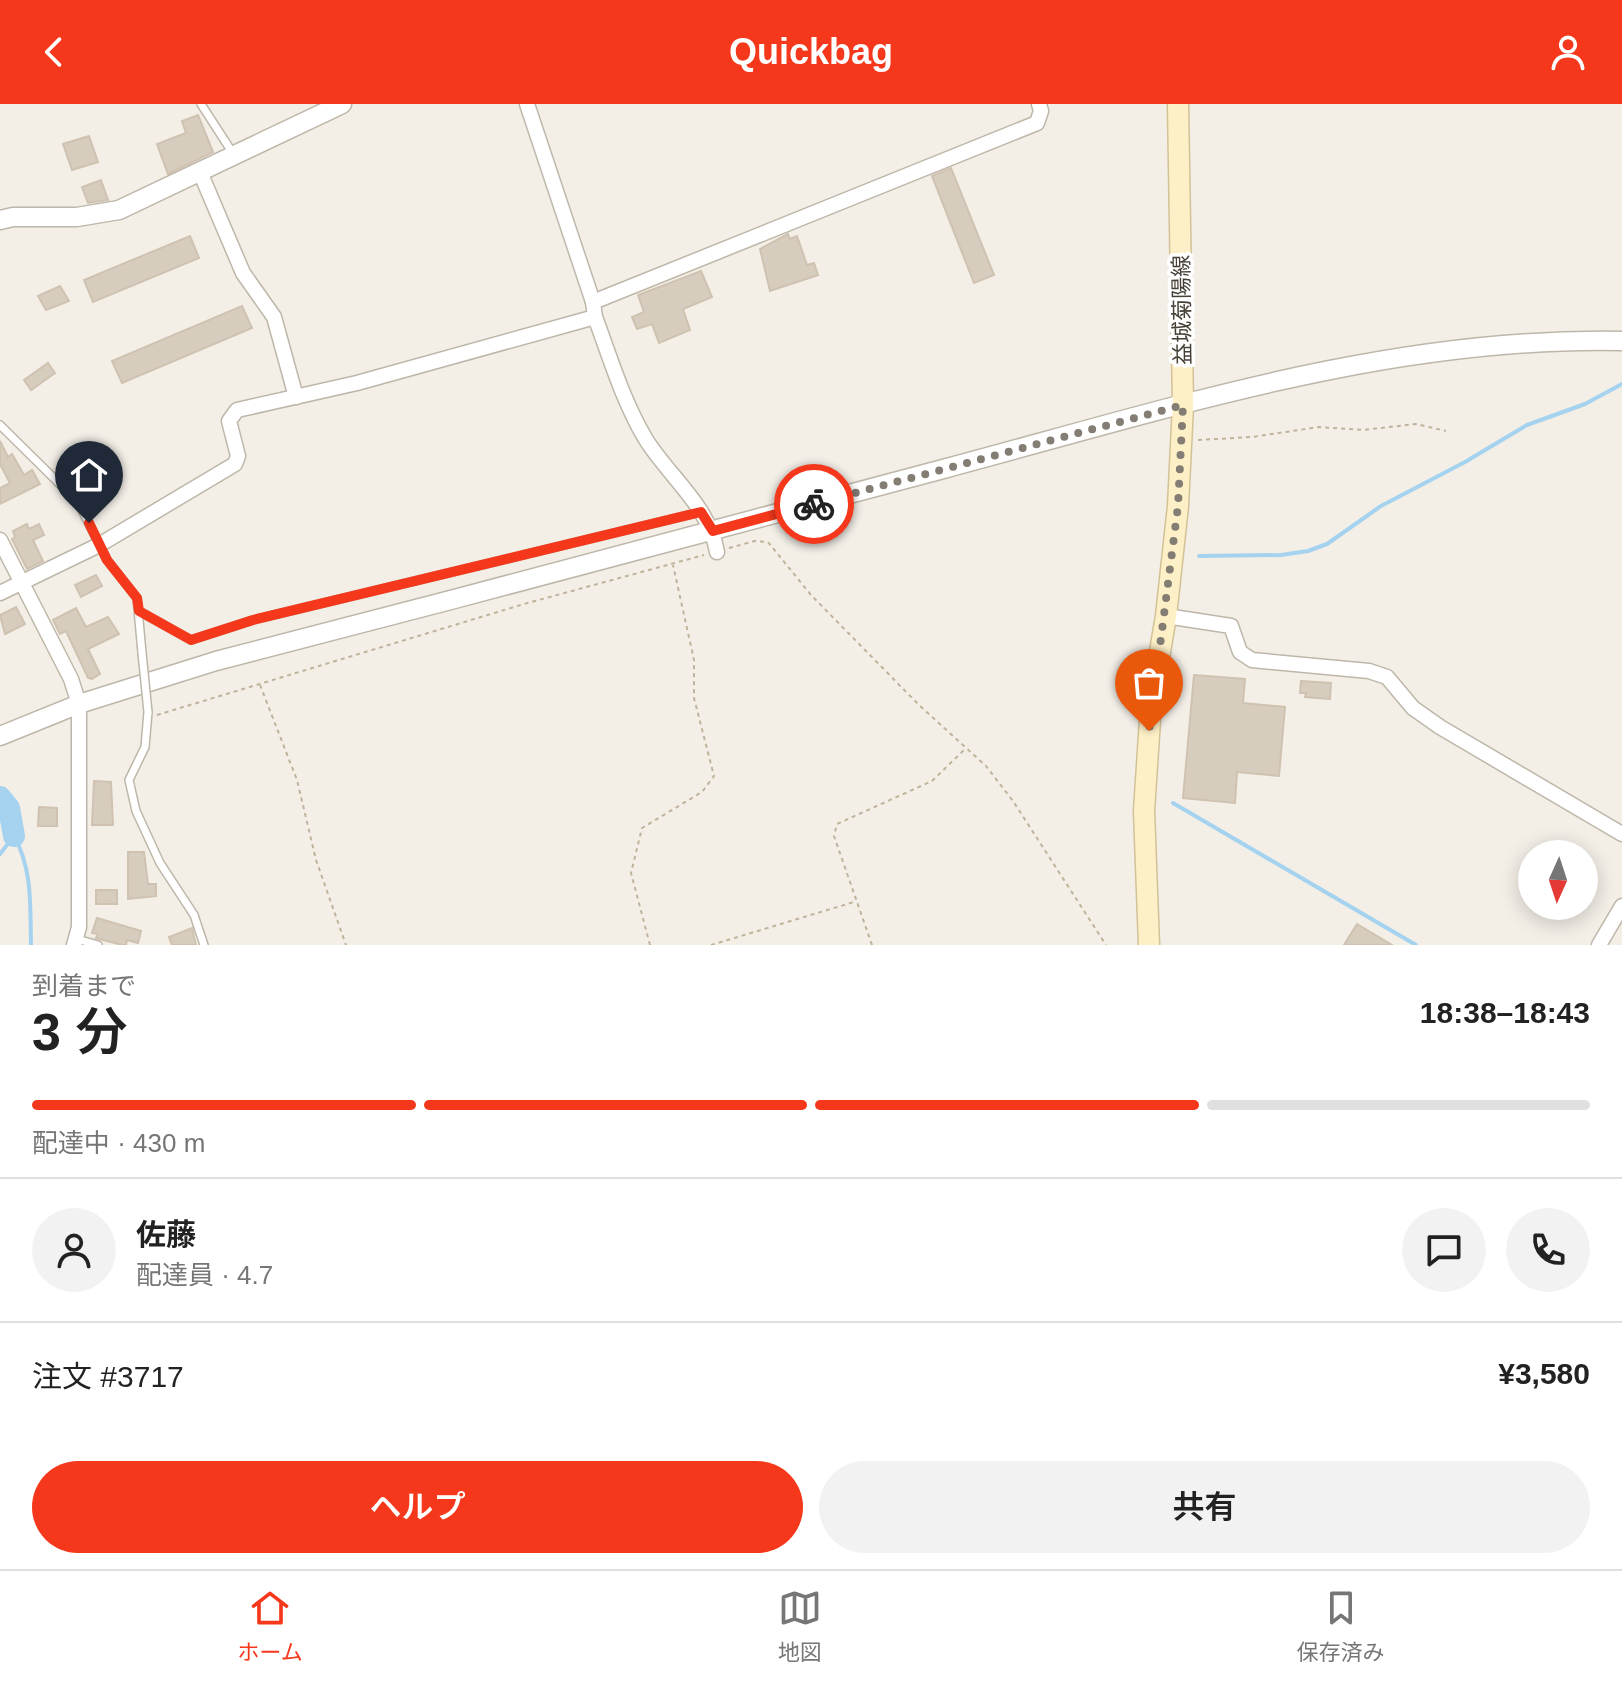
<!DOCTYPE html>
<html lang="ja">
<head>
<meta charset="utf-8">
<style>
	body { margin:0; font-family:Helvetica,"Noto Sans JP",sans-serif; background:#f2f2f2; color:#222; height:100vh; display:flex; flex-direction:column; font-size:30px; white-space:nowrap }
	* { box-sizing:border-box; margin:0 }
	p { font-size:26px; color:#767676 }
	.icon { flex:none; width:44px; height:44px; fill:none; stroke:currentColor; stroke-width:2; stroke-linecap:round; stroke-linejoin:round }
	.map { position:relative; height:841px; overflow:hidden }
	.panel { display:flex; flex-direction:column; background:#fff; flex:1 }
	.panel>* { flex:none }
	.needle { width:52px; rotate:183deg }
	.controls { position:absolute; left:1518px; top:736px; display:grid; gap:16px }
	.controls a { display:grid; place-items:center; width:80px; height:80px; border-radius:50%; background:#fff; box-shadow:0 4px 20px #0003; font-size:40px }
	.pin { position:absolute; display:grid; place-items:center; width:68px; height:68px; color:#fff; margin:-82px -34px; border-radius:50% 50% 50% 0; rotate:-45deg; box-shadow:0 0 8px #0007 }
	.pin .icon { rotate:45deg }
	.courier { position:absolute; display:grid; place-items:center; width:80px; height:80px; margin:-40px; border:6px solid #f5381b; border-radius:50%; background:#fff; color:#222; box-shadow:0 2px 10px #0007 }
	.headline em { font-style:normal; font-weight:600 }
	.headline div { display:flex; flex-direction:column-reverse }
	.headline { display:flex; align-items:center; justify-content:space-between; height:136px; padding:0 32px }
	h1 { font-size:52px; font-weight:600; line-height:60px }
	.bar { display:grid; grid-template-columns:repeat(4,1fr); gap:12px 8px; align-content:center; height:96px; padding:0 32px }
	.bar i { height:10px; border-radius:6px; background:#e0e0e0 }
	.bar .active { background:#f5381b }
	.bar p { grid-column:span 4 }
	.line { display:flex; align-items:center; gap:20px; padding:0 32px; border-top:2px solid #e0e0e0 }
	.line div { flex:1 }
	.round { display:grid; place-items:center; flex:none; width:84px; height:84px; border-radius:42px; background:#f2f2f2 }
	.action { display:flex; gap:16px; margin-top:auto; padding:16px 32px }
	.action a { flex:1; height:92px; border-radius:48px; background:#f5381b; color:#fff; font-size:32px; font-weight:600; line-height:92px; text-align:center }
	.action a+a { background:#f2f2f2; color:#222 }
	header { display:flex; justify-content:space-between; align-items:center; height:104px; padding:0 32px; background:#f5381b; color:#fff; font-size:36px; font-weight:600 }
	.menu { display:flex; justify-content:space-around; align-items:center; height:112px; border-top:2px solid #e0e0e0; background:#fff; font-size:22px; color:#767676 }
	.menu a { display:grid; justify-items:center; gap:4px }
	.menu .active { color:#f5381b }
	.map>svg:first-child { display:block }
	.lines { fill:none; stroke-linecap:round; stroke-linejoin:round }
	.stream { stroke:#a4d2ef; stroke-width:4 }
	.river { stroke:#a4d2ef; stroke-width:22 }
	.building { fill:#d7cdbf; stroke:#cfc2b0; stroke-width:2 }
	.service-casing { stroke:#beb7a9; stroke-width:10 }
	.minor-casing { stroke:#beb7a9; stroke-width:17 }
	.tertiary-casing { stroke:#beb7a9; stroke-width:21 }
	.secondary-casing { stroke:#d2c298; stroke-width:23 }
	.path { stroke:#c0b29b; stroke-width:2; stroke-dasharray:4 4; stroke-linecap:butt }
	.service { stroke:#fff; stroke-width:7 }
	.minor { stroke:#fff; stroke-width:14 }
	.tertiary { stroke:#fff; stroke-width:18 }
	.secondary { stroke:#fdefc6; stroke-width:20 }
	.service-bridge-casing { stroke:#beb7a9; stroke-width:10; stroke-linecap:butt }
	.service-bridge { stroke:#fff; stroke-width:7 }
	.done { stroke:#837d74; stroke-width:8; stroke-dasharray:0 14.4 }
	.route { stroke:#f5381b; stroke-width:10 }
	.labels { text-anchor:middle; dominant-baseline:central; stroke-width:7; stroke-linejoin:round; paint-order:stroke }
	.street-label { font-size:22px; fill:#463f36; stroke:#fff }
</style>
</head>
<body>
<header><svg class="icon" aria-label="back" viewBox="0 0 24 24"><path d="M15 5l-7 7 7 7"/></svg>Quickbag<svg class="icon" aria-label="person" viewBox="0 0 24 24"><circle cx="12" cy="8" r="4"/><path d="M4 21q1-7 8-7t8 7"/></svg></header>
<div class="map">
<svg width="1622" height="841" viewBox="0 0 1622 841">
	<rect width="100%" height="100%" fill="#f3efe7"/>
	<g class="lines">
		<g class="stream">
			<path d="M1199,452L1281,451L1308,447L1327,440L1381,402L1465,358L1527,321L1585,300L1622,280"/>
			<path d="M1173,699L1416,841"/>
			<path d="M0,750L14,732C33,766 30,803 31,841"/>
		</g>
		<path class="river" d="M0,693L9,704L14,732"/>
	</g>
	<g class="building">
		<path d="M198,11L213,48L168,70L157,40L186,29L182,17Z"/>
		<path d="M89,32L98,58L72,66L63,40Z"/>
		<path d="M951,64L994,171L974,179L932,72Z"/>
		<path d="M101,76L108,96L88,99L82,83Z"/>
		<path d="M788,130L790,135L797,132L807,161L814,159L818,171L770,187L760,145Z"/>
		<path d="M190,132L199,154L93,198L84,176Z"/>
		<path d="M701,167L712,193L683,205L690,226L659,239L652,220L637,225L632,213L644,208L638,191Z"/>
		<path d="M60,182L69,197L46,206L38,192Z"/>
		<path d="M242,202L252,224L122,279L112,257Z"/>
		<path d="M48,259L55,269L31,286L24,276Z"/>
		<path d="M0,337L8,353L12,350L24,371L32,366L40,380L0,400V384L10,379L0,360Z"/>
		<path d="M27,420L29,425L39,420L44,431L33,436L43,457L27,465L12,435L15,433L13,427Z"/>
		<path d="M96,471L102,482L81,493L75,481Z"/>
		<path d="M16,503L25,520L5,530L0,511Z"/>
		<path d="M76,504L86,523L108,513L119,530L88,545L100,570L92,575L88,574L66,527L60,530L53,516Z"/>
		<path d="M1194,571L1245,575L1243,599L1285,603L1279,672L1237,668L1235,699L1183,694Z"/>
		<path d="M1301,577L1331,579L1330,595L1305,593L1306,589H1300Z"/>
		<path d="M94,677L111,678L113,721H92Z"/>
		<path d="M39,703L57,704V722H38Z"/>
		<path d="M128,748H144L148,780H156V792L128,795Z"/>
		<rect x="96" y="786" width="21" height="14"/>
		<path d="M97,814L141,827L138,839L127,836L126,841H122L96,834L98,830L92,829Z"/>
		<path d="M1357,820L1392,841H1344Z"/>
		<path d="M192,824L196,841H172L169,833Z"/>
	</g>
	<g class="lines">
		<defs>
			<g id="service">
				<path d="M201,0L234,51"/>
				<path d="M0,321L78,398L107,456L137,494L142,549"/>
				<path d="M139,507L191,536L253,516L701,408"/>
				<path d="M148,608L145,643L129,676L136,707L160,759L194,811L204,841"/>
				<path d="M77,835L98,841"/>
			</g>
			<g id="minor">
				<path d="M527,0L593,198L595,213C610,253 623,297 645,334C668,372 709,401 717,448"/>
				<path d="M200,68L243,169L274,213L296,293"/>
				<path d="M593,198L1037,19L1041,7L1039,0"/>
				<path d="M0,436L71,575L79,600V823L74,841"/>
				<path d="M0,489L99,441L235,360L238,352L229,317L237,306L357,279L595,213"/>
				<path d="M1166,512L1231,522L1240,548L1252,556L1369,567L1387,573L1413,604L1440,623L1622,730"/>
				<path d="M1599,841L1622,802"/>
			</g>
			<g id="tertiary">
				<path d="M0,116L13,113H77L119,106L342,0"/>
				<path d="M0,632L79,600L216,557C460,494 703,430 947,364C1168,305 1390,232 1622,237"/>
			</g>
			<path id="secondary" d="M1149,841L1144,707L1151,601L1166,512L1178,402L1183,301L1178,0"/>
		</defs>
		<use href="#service" class="service-casing"/>
		<use href="#minor" class="minor-casing"/>
		<use href="#tertiary" class="tertiary-casing"/>
		<use href="#secondary" class="secondary-casing"/>
		<g class="path">
			<path d="M1198,336L1252,333L1319,323L1363,326L1416,320L1446,327"/>
			<path d="M729,444L755,437L768,438L811,491L919,601L986,662L1013,697L1106,841"/>
			<path d="M260,581L297,676L316,756L346,841"/>
			<path d="M157,611L524,500L704,451"/>
			<path d="M650,841L631,769L642,724L702,688L714,672L694,594V556L673,461"/>
			<path d="M711,841L854,798"/>
			<path d="M872,841L834,732L837,720L932,677L966,644"/>
		</g>
		<use href="#service" class="service"/>
		<use href="#minor" class="minor"/>
		<use href="#tertiary" class="tertiary"/>
		<use href="#secondary" class="secondary"/>
		<defs>
			<path id="service-bridge" d="M142,549L148,608"/>
		</defs>
		<use href="#service-bridge" class="service-bridge-casing"/>
		<use href="#service-bridge" class="service-bridge"/>
	</g>
	<g class="lines">
		<path class="done" d="M814,400L1183,301L1178,402L1149,627"/>
		<path class="route" d="M89,419L107,456L137,494L139,507L191,536L253,516L701,408L713,427L814,400"/>
	</g>
	<g class="labels">
		<g class="street-label">
			<text transform="translate(1182 206) rotate(-91)">益城菊陽線</text>
		</g>
	</g>
</svg>
<div class="controls">
<a><svg class="needle" viewBox="-14 -14 28 28"><path d="M0-13l5 13h-10z" fill="#e53935"/><path d="M0 13l5-13h-10z" fill="#767676"/></svg></a>
</div>
<div class="pin" style="left:1149px;top:627px;background:#ea580c"><svg class="icon" aria-label="bag" viewBox="0 0 24 24"><path d="M5 8h14l-1 12H6zM9 8a3 3 0 0 1 6 0"/></svg></div>
<div class="pin" style="left:89px;top:419px;background:#1f2937"><svg class="icon" aria-label="home" viewBox="0 0 24 24"><path d="M3 11l9-7 9 7M6 9v11h12V9"/></svg></div>
<div class="courier" style="left:814px;top:400px"><svg class="icon" aria-label="bike" viewBox="0 0 24 24"><circle cx="6" cy="16" r="4"/><circle cx="18" cy="16" r="4"/><path d="M6 16l4-8h5l3 8M10 8l3 8H6M13 5h3"/></svg></div>
</div>
<section class="panel">
<div class="headline"><div><h1>3 分</h1><p>到着まで</p></div><em>18:38–18:43</em></div>
<div class="bar"><i class="active"></i><i class="active"></i><i class="active"></i><i></i><p>配達中 · 430 m</p></div>
<div class="line" style="height:144px"><a class="round"><svg class="icon" aria-label="person" viewBox="0 0 24 24"><circle cx="12" cy="8" r="4"/><path d="M4 21q1-7 8-7t8 7"/></svg></a><div><b>佐藤</b><p>配達員 · 4.7</p></div><a class="round"><svg class="icon" aria-label="chat" viewBox="0 0 24 24"><path d="M4 5h16v11H9l-5 4z"/></svg></a><a class="round"><svg class="icon" aria-label="phone" viewBox="0 0 24 24"><path d="M5 4h4l2 5-3 2q2 4 5 5l2-3 5 2v4C11 20 4 13 5 4z"/></svg></a></div>
<div class="line" style="height:104px"><div>注文 #3717</div><b>¥3,580</b></div>
<div class="action"><a>ヘルプ</a><a>共有</a></div>
</section>
<nav class="menu">
<a class="active"><svg class="icon" aria-label="home" viewBox="0 0 24 24"><path d="M3 11l9-7 9 7M6 9v11h12V9"/></svg>ホーム</a>
<a><svg class="icon" aria-label="map" viewBox="0 0 24 24"><path d="M3 6l6-2 6 2 6-2v14l-6 2-6-2-6 2zM9 4v14M15 6v14"/></svg>地図</a>
<a><svg class="icon" aria-label="saved" viewBox="0 0 24 24"><path d="M7 4h10v16l-5-4-5 4z"/></svg>保存済み</a>
</nav>
</body>
</html>
